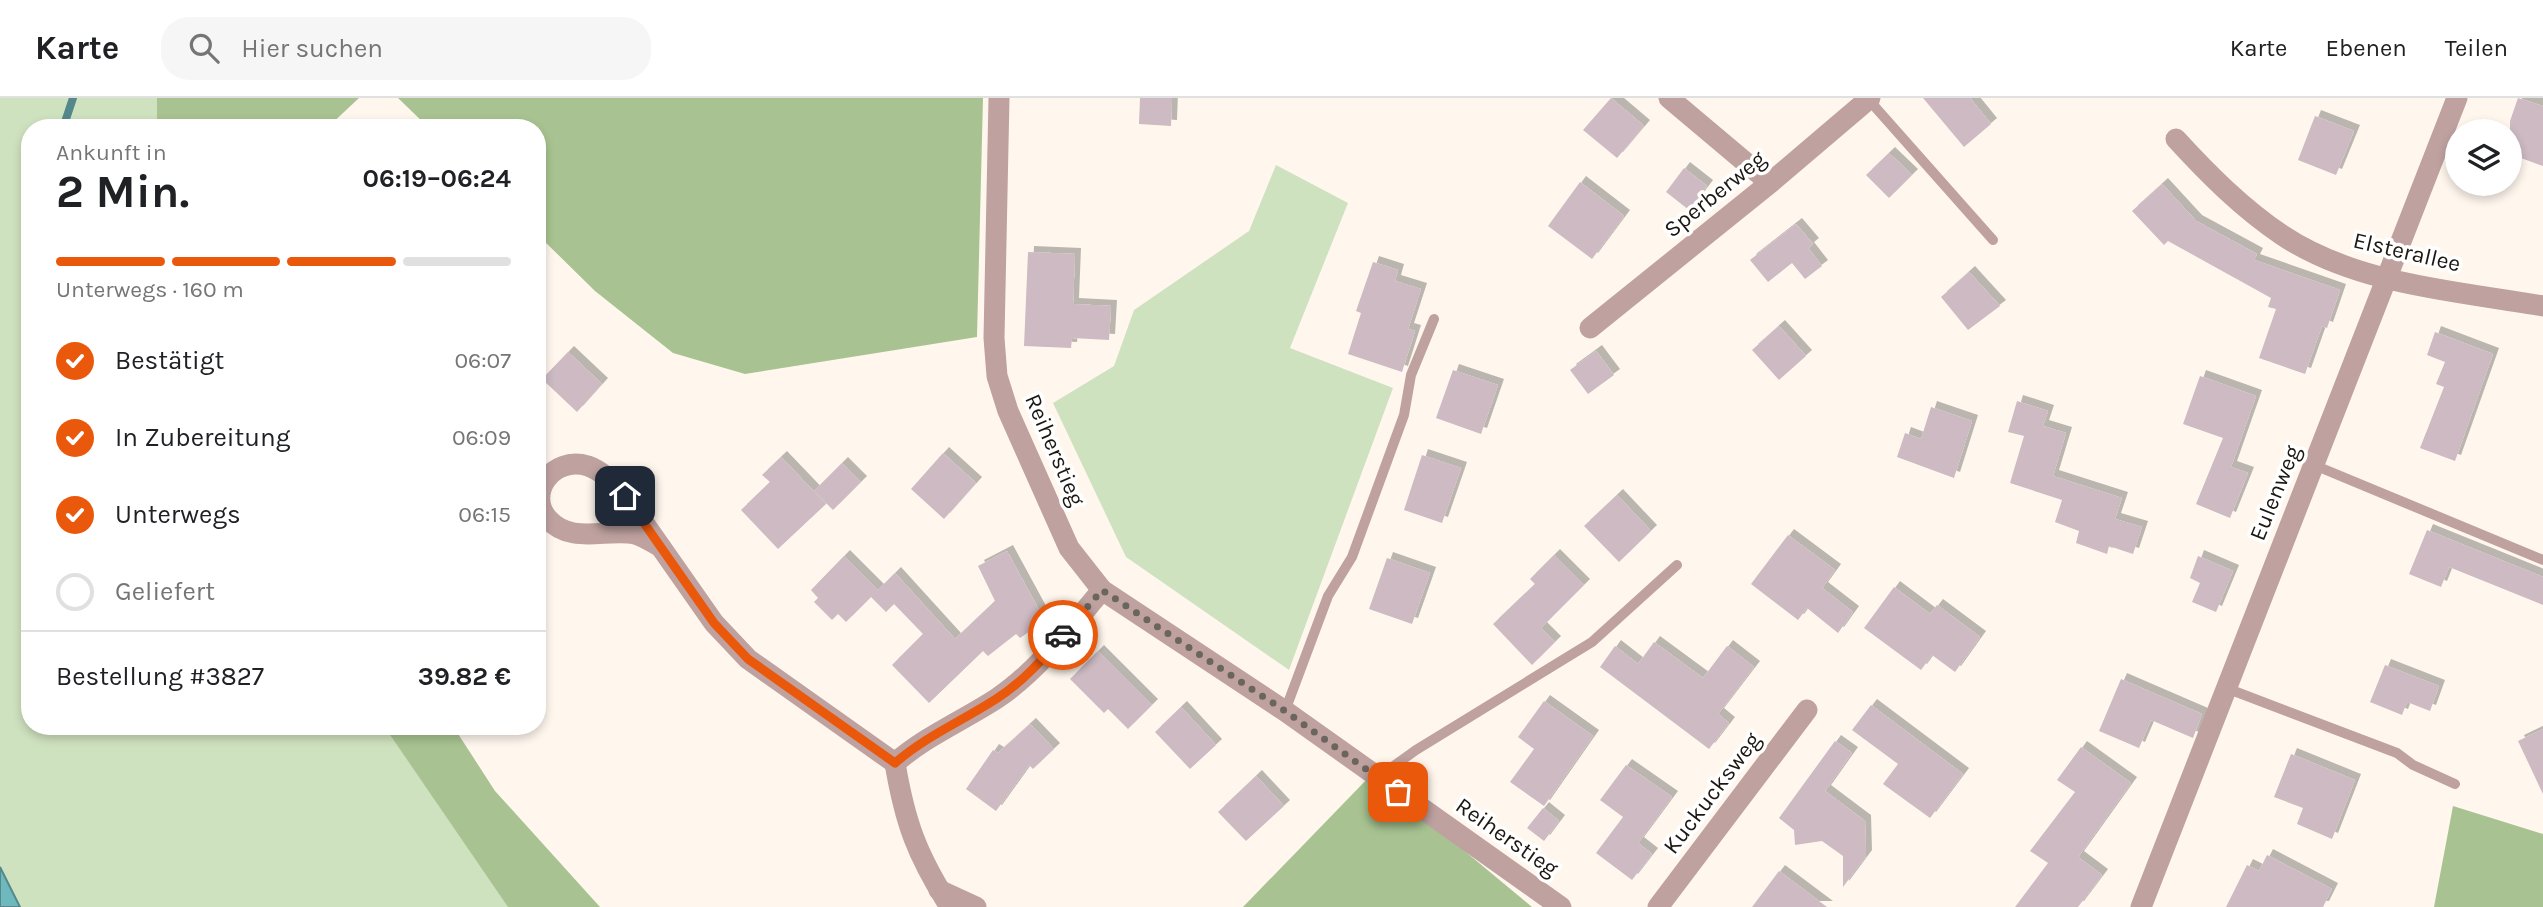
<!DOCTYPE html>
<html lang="de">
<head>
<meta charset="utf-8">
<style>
	body { margin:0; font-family:Karla,sans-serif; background:#f6f6f6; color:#202124; height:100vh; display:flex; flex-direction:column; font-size:26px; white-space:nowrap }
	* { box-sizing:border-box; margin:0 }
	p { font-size:23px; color:#757577 }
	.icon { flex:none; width:38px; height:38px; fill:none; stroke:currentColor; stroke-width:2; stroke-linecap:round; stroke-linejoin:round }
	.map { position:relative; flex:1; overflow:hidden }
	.drawer { position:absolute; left:21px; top:21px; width:525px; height:616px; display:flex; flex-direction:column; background:#fff; border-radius:28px; box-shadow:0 4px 10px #0003 }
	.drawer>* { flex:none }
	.tools { position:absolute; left:2445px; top:21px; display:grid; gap:14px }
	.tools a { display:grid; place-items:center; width:77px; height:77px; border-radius:50%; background:#fff; box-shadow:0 4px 10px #0003; font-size:35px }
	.pin { position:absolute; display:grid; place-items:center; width:60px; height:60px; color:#fff; margin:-30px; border-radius:14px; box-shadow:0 4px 10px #0006 }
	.courier { position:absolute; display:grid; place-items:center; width:70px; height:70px; margin:-35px; border:5px solid #ea580c; border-radius:50%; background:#fff; color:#222; box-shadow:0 2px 9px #0007 }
	.overview em { font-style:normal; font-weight:700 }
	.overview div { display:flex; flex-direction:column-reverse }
	.overview { display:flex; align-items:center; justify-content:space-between; height:119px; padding:0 35px }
	h1 { font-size:46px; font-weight:700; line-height:52px }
	.bar { display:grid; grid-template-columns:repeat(4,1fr); gap:10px 7px; align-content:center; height:84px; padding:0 35px }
	.bar i { height:9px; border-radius:5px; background:#e0e0e0 }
	.bar .selected { background:#ea580c }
	.bar p { grid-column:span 4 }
	.line { display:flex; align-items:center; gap:18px; padding:0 35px; border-top:2px solid #e0e0e0 }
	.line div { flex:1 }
	ol { padding:0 35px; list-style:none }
	li { display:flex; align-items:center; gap:21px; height:77px }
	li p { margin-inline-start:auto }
	li .icon { padding:7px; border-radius:50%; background:#ea580c; color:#fff; stroke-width:4 }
	li:last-child { color:#757577 }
	li i { width:38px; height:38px; border:4px solid #e0e0e0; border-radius:50% }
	header { display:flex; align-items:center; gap:42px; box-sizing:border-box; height:98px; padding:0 35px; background:#fff; border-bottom:2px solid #e0e0e0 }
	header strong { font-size:33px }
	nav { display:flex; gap:38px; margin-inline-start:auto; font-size:24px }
	.search { width:490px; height:63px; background:#f6f6f6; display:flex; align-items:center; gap:18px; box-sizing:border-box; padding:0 24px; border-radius:28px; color:#757577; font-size:26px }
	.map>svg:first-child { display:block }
	.green { fill:#cfe2bf }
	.forest { fill:#a8c391 }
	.water { fill:#6eb9bd; stroke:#55888a; stroke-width:2 }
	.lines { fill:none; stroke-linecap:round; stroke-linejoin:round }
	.stream { stroke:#55888a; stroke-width:8 }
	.building { fill:#cdbac3; filter:url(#shadow) }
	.service { stroke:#bfa2a0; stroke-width:10 }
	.minor { stroke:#bfa2a0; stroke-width:21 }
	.done { stroke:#6b655f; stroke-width:7; stroke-dasharray:0 12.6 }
	.route { stroke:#ea580c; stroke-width:9 }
	.labels { text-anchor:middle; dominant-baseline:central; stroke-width:7; stroke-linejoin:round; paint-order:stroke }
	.street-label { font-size:23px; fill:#1c1712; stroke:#fff }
</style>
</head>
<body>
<header>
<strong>Karte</strong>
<div class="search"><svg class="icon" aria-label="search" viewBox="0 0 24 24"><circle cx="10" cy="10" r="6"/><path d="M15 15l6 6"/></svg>Hier suchen</div>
<nav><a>Karte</a><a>Ebenen</a><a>Teilen</a></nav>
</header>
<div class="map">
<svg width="2543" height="809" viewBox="0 0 2543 809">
	<defs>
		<filter id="shadow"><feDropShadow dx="6" dy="-6" stdDeviation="0" flood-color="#0004"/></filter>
	</defs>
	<rect width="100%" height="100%" fill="#fff7ee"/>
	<g class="green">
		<path d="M0,0H170L169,30H30V628H437L577,809H0Z"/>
		<path d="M1276,67L1348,105L1290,250L1393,290L1289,572L1126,459L1053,305L1114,268L1134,212L1249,133Z"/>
	</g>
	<g class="forest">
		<path d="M157,0H359L327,30H157Z"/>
		<path d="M398,0H983L977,239L745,276L673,255L595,193L537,136V30H429Z"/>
		<path d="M384,628H453L495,693L600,809H508Z"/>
		<path d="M1372,676L1532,809H1243Z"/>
		<path d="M2453,708L2543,736V809H2434Z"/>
	</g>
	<path class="water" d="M0,769L20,809H0Z"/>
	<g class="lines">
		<path class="stream" d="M63,30L73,0"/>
	</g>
	<g class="building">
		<path d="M1140,0H1172L1171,28L1139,26Z"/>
		<path d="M1611,0L1644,28L1617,60L1583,32Z"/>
		<path d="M1923,0H1970L1991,26L1964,49Z"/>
		<path d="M2518,0L2543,8V68L2510,56V23Z"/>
		<path d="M2315,18L2354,33L2336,77L2298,62Z"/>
		<path d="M1889,55L1912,77L1889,100L1866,77Z"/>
		<path d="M1684,70L1707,88L1689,112L1666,94Z"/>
		<path d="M1580,84L1624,118L1592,161L1548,128Z"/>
		<path d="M2162,86L2196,123L2257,156L2254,162L2340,192L2327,230L2322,228L2305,276L2259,260L2276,211L2268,209L2271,200L2168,143L2164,147L2132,113Z"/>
		<path d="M1796,126L1813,146L1808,150L1822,168L1805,181L1792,165L1768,184L1750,162Z"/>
		<path d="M1028,154L1075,156L1073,206L1111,208L1109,242L1072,240L1071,250L1024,248Z"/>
		<path d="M1373,164L1398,172L1395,183L1421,191L1408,231L1415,233L1402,274L1348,256L1361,215L1356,213Z"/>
		<path d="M1969,174L2000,208L1968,232L1941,199Z"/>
		<path d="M1779,228L1806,258L1779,282L1752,252Z"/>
		<path d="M2435,234L2493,256L2455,363L2420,350L2444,289L2436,286L2445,264L2427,257Z"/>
		<path d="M1596,253L1614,277L1588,296L1570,272Z"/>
		<path d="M568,254L602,286L577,314L542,281Z"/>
		<path d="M1453,272L1498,287L1481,336L1436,320Z"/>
		<path d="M2200,278L2256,298L2231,369L2248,375L2230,420L2196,406L2223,340L2183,326Z"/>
		<path d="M2017,303L2048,313L2043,328L2066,335L2053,378L2122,400L2115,421L2142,429L2133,456L2109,448L2107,456L2076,445L2079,433L2055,424L2062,402L2010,385L2024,338L2008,334Z"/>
		<path d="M1931,309L1972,323L1954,380L1897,359L1905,335L1921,341Z"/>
		<path d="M943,355L976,385L944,421L911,391Z"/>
		<path d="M1422,357L1461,370L1442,425L1404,412Z"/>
		<path d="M781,359L826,406L778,451L741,412L770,384L762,377Z"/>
		<path d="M842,365L861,384L833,412L814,393Z"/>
		<path d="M1617,397L1651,433L1619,464L1584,428Z"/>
		<path d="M2427,432L2543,479V507L2449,469L2441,489L2409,476Z"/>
		<path d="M1788,437L1835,472L1822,490L1853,514L1838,535L1807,510L1798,522L1751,486Z"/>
		<path d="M1007,453L1045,523L1020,540L1016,536L988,558L983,553L929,605L892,567L923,536L894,506L886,514L871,499L846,524L838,516L832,522L814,504L818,500L811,492L844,458L878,492L895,475L955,541L995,503L978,468Z"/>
		<path d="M1554,457L1584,487L1541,530L1555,544L1532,567L1493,526L1535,486L1530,481Z"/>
		<path d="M2198,458L2233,473L2216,514L2192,504L2200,485L2190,480Z"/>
		<path d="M1387,460L1430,475L1412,526L1369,511Z"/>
		<path d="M1894,489L1930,516L1937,507L1980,539L1955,574L1932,557L1921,572L1864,530Z"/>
		<path d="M1654,544L1703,580L1727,548L1754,569L1718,616L1729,625L1709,651L1600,569L1615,548L1638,566Z"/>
		<path d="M1098,553L1152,607L1128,631L1108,611L1104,615L1070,581Z"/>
		<path d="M2385,567L2439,588L2430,613L2407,604L2402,617L2370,604Z"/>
		<path d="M2121,581L2202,616L2193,640L2151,622L2139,650L2099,633Z"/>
		<path d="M1544,603L1593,638L1544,708L1510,684L1534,651L1518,639Z"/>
		<path d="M1871,607L1963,676L1930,720L1883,686L1898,666L1852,632Z"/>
		<path d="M1181,609L1216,647L1190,671L1155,634Z"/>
		<path d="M1030,626L1054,651L1033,671L1029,667L996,713L966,691L993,652L998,655Z"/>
		<path d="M2543,631V696L2518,643Z"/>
		<path d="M1835,643L1852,655L1825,693L1865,723L1866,758L1843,789V758L1822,743L1795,747L1794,732L1779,720Z"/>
		<path d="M2081,649L2131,685L2078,759L2102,777L2078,809H2015L2048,765L2030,753L2075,694L2057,682Z"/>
		<path d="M2291,656L2355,682L2332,741L2297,726L2303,710L2274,699Z"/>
		<path d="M1626,667L1672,699L1638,745L1652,756L1632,782L1596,755L1623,719L1600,702Z"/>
		<path d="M1256,678L1284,708L1246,743L1218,714Z"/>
		<path d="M1543,710L1559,723L1544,743L1527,730Z"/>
		<path d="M2267,757L2332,791L2323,809H2226L2247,767L2259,773Z"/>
		<path d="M1779,773L1827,809H1752Z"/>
	</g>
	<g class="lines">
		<g class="service">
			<path d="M1868,1L1993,142"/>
			<path d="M2314,367L2543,462"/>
			<path d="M2226,590L2397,655L2413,667L2455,686"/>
			<path d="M1285,613L1328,498L1352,459L1404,317L1411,277L1434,221"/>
			<path d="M1377,680L1416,652L1592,544L1677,467"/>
		</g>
		<g class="minor">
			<path d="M999,0L994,240L997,278L1008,313L1069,450L1102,492L1285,613L1561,809"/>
			<path d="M1669,0L1770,85"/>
			<path d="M2176,41C2209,77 2242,110 2282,137C2357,187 2457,193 2543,208"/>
			<path d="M1590,230L1770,85L1870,0"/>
			<path d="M659,448C652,444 643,438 635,436C607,430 571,447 548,421C526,397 551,357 588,368C603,373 615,387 625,398L714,525L748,561L895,665C926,638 962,623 996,601C1038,573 1070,530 1102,492"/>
			<path d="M895,665C905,725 917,757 950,809"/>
			<path d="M939,792L976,809"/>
			<path d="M1658,809L1807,612"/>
			<path d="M2141,809L2457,0"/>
		</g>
	</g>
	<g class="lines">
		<path class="done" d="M1063,537L1102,492L1285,613L1398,694"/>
		<path class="route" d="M625,398L714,525L748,561L895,665C926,638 962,623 996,601C1023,584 1043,561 1063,537"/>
	</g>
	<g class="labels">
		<g class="street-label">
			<text transform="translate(1715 96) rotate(-39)">Sperberweg</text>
			<text transform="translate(2407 154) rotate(13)">Elsterallee</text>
			<text transform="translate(1055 352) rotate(67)">Reiherstieg</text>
			<text transform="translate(2275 395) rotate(-68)">Eulenweg</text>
			<text transform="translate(1712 695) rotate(-53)">Kuckucksweg</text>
			<text transform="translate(1507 739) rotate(35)">Reiherstieg</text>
		</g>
	</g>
</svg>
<div class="tools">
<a><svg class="icon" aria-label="layers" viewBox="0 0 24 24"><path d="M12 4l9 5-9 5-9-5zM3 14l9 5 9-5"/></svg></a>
</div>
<div class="pin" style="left:1398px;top:694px;background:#ea580c"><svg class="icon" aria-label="bag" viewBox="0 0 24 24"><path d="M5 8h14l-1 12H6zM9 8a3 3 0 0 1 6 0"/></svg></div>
<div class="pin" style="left:625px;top:398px;background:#1f2937"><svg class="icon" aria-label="home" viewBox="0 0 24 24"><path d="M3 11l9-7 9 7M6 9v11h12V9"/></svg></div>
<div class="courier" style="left:1063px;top:537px"><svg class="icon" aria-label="car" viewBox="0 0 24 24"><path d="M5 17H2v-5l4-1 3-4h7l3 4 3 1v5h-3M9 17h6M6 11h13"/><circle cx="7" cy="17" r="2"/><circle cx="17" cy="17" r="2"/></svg></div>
<section class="drawer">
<div class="overview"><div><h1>2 Min.</h1><p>Ankunft in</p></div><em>06:19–06:24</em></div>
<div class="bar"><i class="selected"></i><i class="selected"></i><i class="selected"></i><i></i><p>Unterwegs · 160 m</p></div>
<ol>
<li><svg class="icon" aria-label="check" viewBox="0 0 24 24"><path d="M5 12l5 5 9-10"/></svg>Bestätigt<p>06:07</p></li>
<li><svg class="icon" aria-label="check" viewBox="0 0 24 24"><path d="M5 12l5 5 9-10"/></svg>In Zubereitung<p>06:09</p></li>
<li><svg class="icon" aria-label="check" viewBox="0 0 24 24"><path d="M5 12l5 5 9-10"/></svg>Unterwegs<p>06:15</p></li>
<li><i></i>Geliefert</li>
</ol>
<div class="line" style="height:91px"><div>Bestellung #3827</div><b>39.82 €</b></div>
</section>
</div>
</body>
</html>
